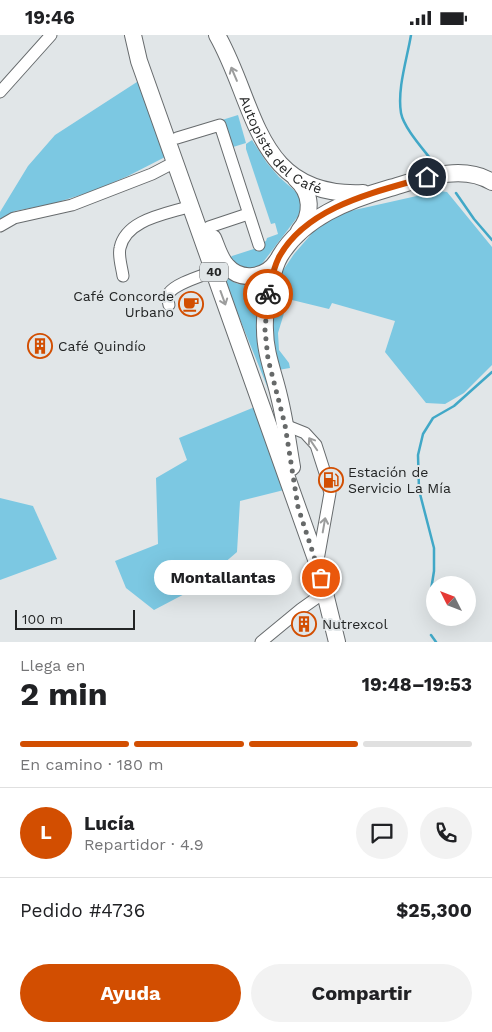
<!DOCTYPE html>
<html lang="es">
<head>
<meta charset="utf-8">
<style>
	body { margin:0; font-family:"Work Sans",sans-serif; background:#f2f2f2; color:#202124; height:100vh; display:flex; flex-direction:column; font-size:19px; white-space:nowrap }
	* { box-sizing:border-box; margin:0 }
	p { font-size:16px; color:#757577 }
	.icon { flex:none; width:28px; height:28px; fill:none; stroke:currentColor; stroke-width:2; stroke-linecap:round; stroke-linejoin:round }
	.map { position:relative; height:607px; overflow:hidden }
	.sheet { display:flex; flex-direction:column; background:#fff; flex:1 }
	.sheet>* { flex:none }
	.needle { width:32px; rotate:312deg }
	.fabs { position:absolute; left:426px; top:541px; display:grid; gap:10px }
	.fabs a { display:grid; place-items:center; width:50px; height:50px; border-radius:50%; background:#fff; box-shadow:0 5px 20px #0002; font-size:25px }
	.scale { position:absolute; left:15px; bottom:12px; width:120px; box-sizing:border-box; padding-left:5px; border:2px solid #232525; border-top:0; font-size:14px; line-height:18px; white-space:nowrap; color:#232525; -webkit-text-stroke:4px #e1e6e8; paint-order:stroke }
	.pin { position:absolute; display:grid; place-items:center; width:42px; height:42px; color:#fff; margin:-21px; border:2px solid #fff; border-radius:50%; box-shadow:0 1px 5px #0007 }
	.courier { position:absolute; display:grid; place-items:center; width:50px; height:50px; margin:-25px; border:4px solid #d24e01; border-radius:50%; background:#fff; color:#222; box-shadow:0 1px 6px #0007 }
	.bubble { position:absolute; height:35px; border-radius:18px; background:#fff; box-shadow:0 5px 20px #0002; font-size:16px; font-weight:700; line-height:35px; text-align:center }
	.summary em { font-style:normal; font-weight:700 }
	.summary div { display:flex; flex-direction:column-reverse }
	.summary { display:flex; align-items:center; justify-content:space-between; height:85px; padding:0 20px }
	h1 { font-size:32px; font-weight:700; line-height:38px }
	.bar { display:grid; grid-template-columns:repeat(4,1fr); gap:8px 5px; align-content:center; height:60px; padding:0 20px }
	.bar i { height:6px; border-radius:4px; background:#e0e0e0 }
	.bar .current { background:#d24e01 }
	.bar p { grid-column:span 4 }
	.line { display:flex; align-items:center; gap:12px; padding:0 20px; border-top:1px solid #e0e0e0 }
	.line div { flex:1 }
	.round { display:grid; place-items:center; flex:none; width:52px; height:52px; border-radius:26px; background:#f2f2f2 }
	.primary-button { display:flex; gap:10px; margin-top:auto; padding:10px 20px }
	.primary-button a { flex:1; height:58px; border-radius:30px; background:#d24e01; color:#fff; font-size:20px; font-weight:700; line-height:58px; text-align:center }
	.primary-button a+a { background:#f2f2f2; color:#202124 }
	.status { display:flex; justify-content:space-between; align-items:center; height:35px; padding:0 25px; background:#fff; direction:ltr }
	.status svg { height:14px; fill:currentColor }
	.map>svg:first-child { display:block }
	.green { fill:#7cc8e2 }
	.lines { fill:none; stroke-linecap:round; stroke-linejoin:round }
	.stream { stroke:#41a8c7; stroke-width:2.5 }
	.minor-casing { stroke:#676b6d; stroke-width:13 }
	.highway-casing { stroke:#676b6d; stroke-width:18 }
	.minor { stroke:#fff; stroke-width:11 }
	.highway { stroke:#fff; stroke-width:16 }
	.oneway { stroke:#9c9d9d }
	.done { stroke:#666969; stroke-width:5; stroke-dasharray:0 9 }
	.route { stroke:#d24e01; stroke-width:6 }
	.labels { text-anchor:middle; dominant-baseline:central; stroke-width:4; stroke-linejoin:round; paint-order:stroke }
	.shield { fill:#e1e6e8; stroke:#5c5f60; stroke-width:1 }
	.shield-label { font-size:12px; font-weight:bold; fill:#232525 }
	.street-label { font-size:14px; fill:#232525; stroke:#e1e6e8 }
	.poi-label { font-size:14px; fill:#232525; stroke:#e1e6e8; text-anchor:start }
</style>
</head>
<body>
<div class="status"><b>19:46</b><svg viewBox="0 0 49 12"><path d="M0 12V9h3v3zM5 12V6h3v6zM10 12V3h3v9zM15 12V0h3v12zM26 1h20v11H26zM47 4h2v5h-2z"/></svg></div>
<div class="map">
<svg width="492" height="607" viewBox="0 0 492 607">
	<rect width="100%" height="100%" fill="#e1e6e8"/>
	<g class="green">
		<path d="M140,45L169,120L128,141L93,156L52,169L15,176L0,184V177L28,131L55,100Z"/>
		<path d="M238,80L246,108L230,113L222,85Z"/>
		<path d="M252,105L267,128L279,142L302,162L301,177L296,184L261,230L248,235L227,226L232,221L263,211L262,208L266,206L267,203L278,199L275,188L271,189L246,114V109Z"/>
		<path d="M439,156L447,157L452,163L492,212V330L464,358L445,369L426,368L385,317L395,286L332,268L329,274L292,265L285,275L278,298L279,315L289,328L290,333L278,335L270,295L280,240L294,219L314,196L341,178Z"/>
		<path d="M224,239C236,253 252,253 266,242L275,371L222,240Z"/>
		<path d="M257,371L288,454L240,466L237,517L194,554L154,575L126,553L115,526L158,509L156,443L187,425L179,403Z"/>
		<path d="M0,463L33,471L57,524L0,545Z"/>
	</g>
	<g class="lines">
		<g class="stream">
			<path d="M411,0C407,24 397,54 401,78C404,94 426,117 436,131"/>
			<path d="M456,158L474,184L492,205"/>
			<path d="M431,555L434,536V513L419,455L418,420L423,399L433,383L454,371L492,337"/>
			<path d="M431,600L436,607"/>
		</g>
		<defs>
			<g id="minor">
				<path d="M0,57L51,0"/>
				<path d="M177,103L220,90L259,210"/>
				<path d="M0,191L14,183L72,170L152,139L175,127"/>
				<path d="M209,192L248,179"/>
				<path d="M123,241C122,233 118,221 120,213C126,184 167,179 191,171"/>
				<path d="M169,270C168,266 167,262 169,258C176,248 202,241 214,236"/>
				<path d="M285,390L305,398L316,410L326,441"/>
				<path d="M318,525L330,458L328,451"/>
				<path d="M261,607L301,574L325,557"/>
			</g>
			<g id="highway">
				<path d="M133,0L139,26L318,530L337,607"/>
				<path id="s1" d="M217,0C257,70 255,163 363,158"/>
				<path d="M296,144C312,158 313,180 299,196"/>
				<path d="M213,203C217,212 220,224 227,231C241,247 266,243 277,226"/>
				<path d="M292,432C288,409 285,385 279,361C274,339 265,318 265,295C264,281 267,267 269,254C272,243 274,231 280,221C303,183 348,165 390,153C421,144 462,128 492,147"/>
			</g>
		</defs>
		<use href="#minor" class="minor-casing"/>
		<use href="#highway" class="highway-casing"/>
		<use href="#minor" class="minor"/>
		<use href="#highway" class="highway"/>
	</g>
	<defs><path id="oneway-shaft" d="M-6 0H5M1.5-3L5.5 0L1.5 3" fill="none" stroke-width="1.6" stroke-linecap="round" stroke-linejoin="round" transform="scale(1.25)"/></defs>
	<g class="oneway">
		<use href="#oneway-shaft" transform="translate(234 39) rotate(-113)"/>
		<use href="#oneway-shaft" transform="translate(223 263) rotate(70)"/>
		<use href="#oneway-shaft" transform="translate(313 409) rotate(-124)"/>
		<use href="#oneway-shaft" transform="translate(324 490) rotate(-80)"/>
	</g>
	<g class="lines">
		<path class="done" d="M268,259L265,295L268,324L285,390L298,472L321,543"/>
		<path class="route" d="M268,259C271,246 273,234 279,222C307,171 376,157 427,142"/>
	</g>
	<defs>
		<symbol id="cafe-ring" viewBox="-11 -11 22 22"><circle r="9.5" fill="#e1e6e8" stroke="#d24e01" stroke-width="1.5"/><path d="M-5.5-4.5H6V0H3Q3 3.5 0 3.5H-2.5Q-5.5 3.5-5.5 0ZM3-3.2v2h1.7v-2ZM-6 4.5H4V6H-6Z" fill="#d24e01"/></symbol>
		<symbol id="building-ring" viewBox="-11 -11 22 22"><circle r="9.5" fill="#e1e6e8" stroke="#d24e01" stroke-width="1.5"/><path d="M-4-6H4V6H1V3H-1V6H-4ZM-2.5-4.3h1.7v1.8h-1.7ZM.8-4.3h1.7v1.8H.8ZM-2.5-1h1.7V.8h-1.7ZM.8-1h1.7V.8H.8Z" fill="#d24e01"/></symbol>
		<symbol id="fuel-ring" viewBox="-11 -11 22 22"><circle r="9.5" fill="#e1e6e8" stroke="#d24e01" stroke-width="1.5"/><path d="M-5.5-6h7V0h2V4h1.3V-2.5L3-4.5l.8-.8L6-3V5H2.5V1h-1V6h-7ZM-4.2-4.7v3.2H.2V-4.7Z" fill="#d24e01"/></symbol>
	</defs>
	<g fill-rule="evenodd">
		<use href="#cafe-ring" x="177" y="255" width="28" height="28"/>
		<use href="#building-ring" x="26" y="297" width="28" height="28"/>
		<use href="#fuel-ring" x="317" y="431" width="28" height="28"/>
		<use href="#building-ring" x="290" y="575" width="28" height="28"/>
	</g>
	<g class="labels">
		<rect class="shield" x="200" y="227.5" width="28" height="19" rx="4"/>
		<g class="shield-label">
			<text x="214" y="237">40</text>
		</g>
		<g class="street-label">
			<text stroke="none"><textPath href="#s1" startOffset="130">Autopista del Café</textPath></text>
		</g>
		<g class="poi-label">
			<text x="174" y="261" text-anchor="end">Café Concorde<tspan x="174" dy="16">Urbano</tspan></text>
			<text x="58" y="311">Café Quindío</text>
			<text x="348" y="437">Estación de<tspan x="348" dy="16">Servicio La Mía</tspan></text>
			<text x="322" y="589">Nutrexcol</text>
		</g>
	</g>
</svg>
<div class="fabs">
<a><svg class="needle" viewBox="-14 -14 28 28"><path d="M0-13l5 13h-10z" fill="#e53935"/><path d="M0 13l5-13h-10z" fill="#757577"/></svg></a>
</div>
<div class="scale">100 m</div>
<div class="pin" style="left:321px;top:543px;background:#ea580c"><svg class="icon" aria-label="bag" viewBox="0 0 24 24"><path d="M5 8h14l-1 12H6zM9 8a3 3 0 0 1 6 0"/></svg></div>
<div class="pin" style="left:427px;top:142px;background:#1f2937"><svg class="icon" aria-label="home" viewBox="0 0 24 24"><path d="M3 11l9-7 9 7M6 9v11h12V9"/></svg></div>
<div class="courier" style="left:268px;top:259px"><svg class="icon" aria-label="bike" viewBox="0 0 24 24"><circle cx="6" cy="16" r="4"/><circle cx="18" cy="16" r="4"/><path d="M6 16l4-8h5l3 8M10 8l3 8H6M13 5h3"/></svg></div>
<div class="bubble" style="left:154px;top:525px;width:138px">Montallantas</div>
</div>
<section class="sheet">
<div class="summary"><div><h1>2 min</h1><p>Llega en</p></div><em>19:48–19:53</em></div>
<div class="bar"><i class="current"></i><i class="current"></i><i class="current"></i><i></i><p>En camino · 180 m</p></div>
<div class="line" style="height:90px"><b class="round" style="background:#d24e01;color:#fff">L</b><div><b>Lucía</b><p>Repartidor · 4.9</p></div><a class="round"><svg class="icon" aria-label="chat" viewBox="0 0 24 24"><path d="M4 5h16v11H9l-5 4z"/></svg></a><a class="round"><svg class="icon" aria-label="phone" viewBox="0 0 24 24"><path d="M5 4h4l2 5-3 2q2 4 5 5l2-3 5 2v4C11 20 4 13 5 4z"/></svg></a></div>
<div class="line" style="height:65px"><div>Pedido #4736</div><b>$25,300</b></div>
<div class="primary-button"><a>Ayuda</a><a>Compartir</a></div>
</section>
</body>
</html>
